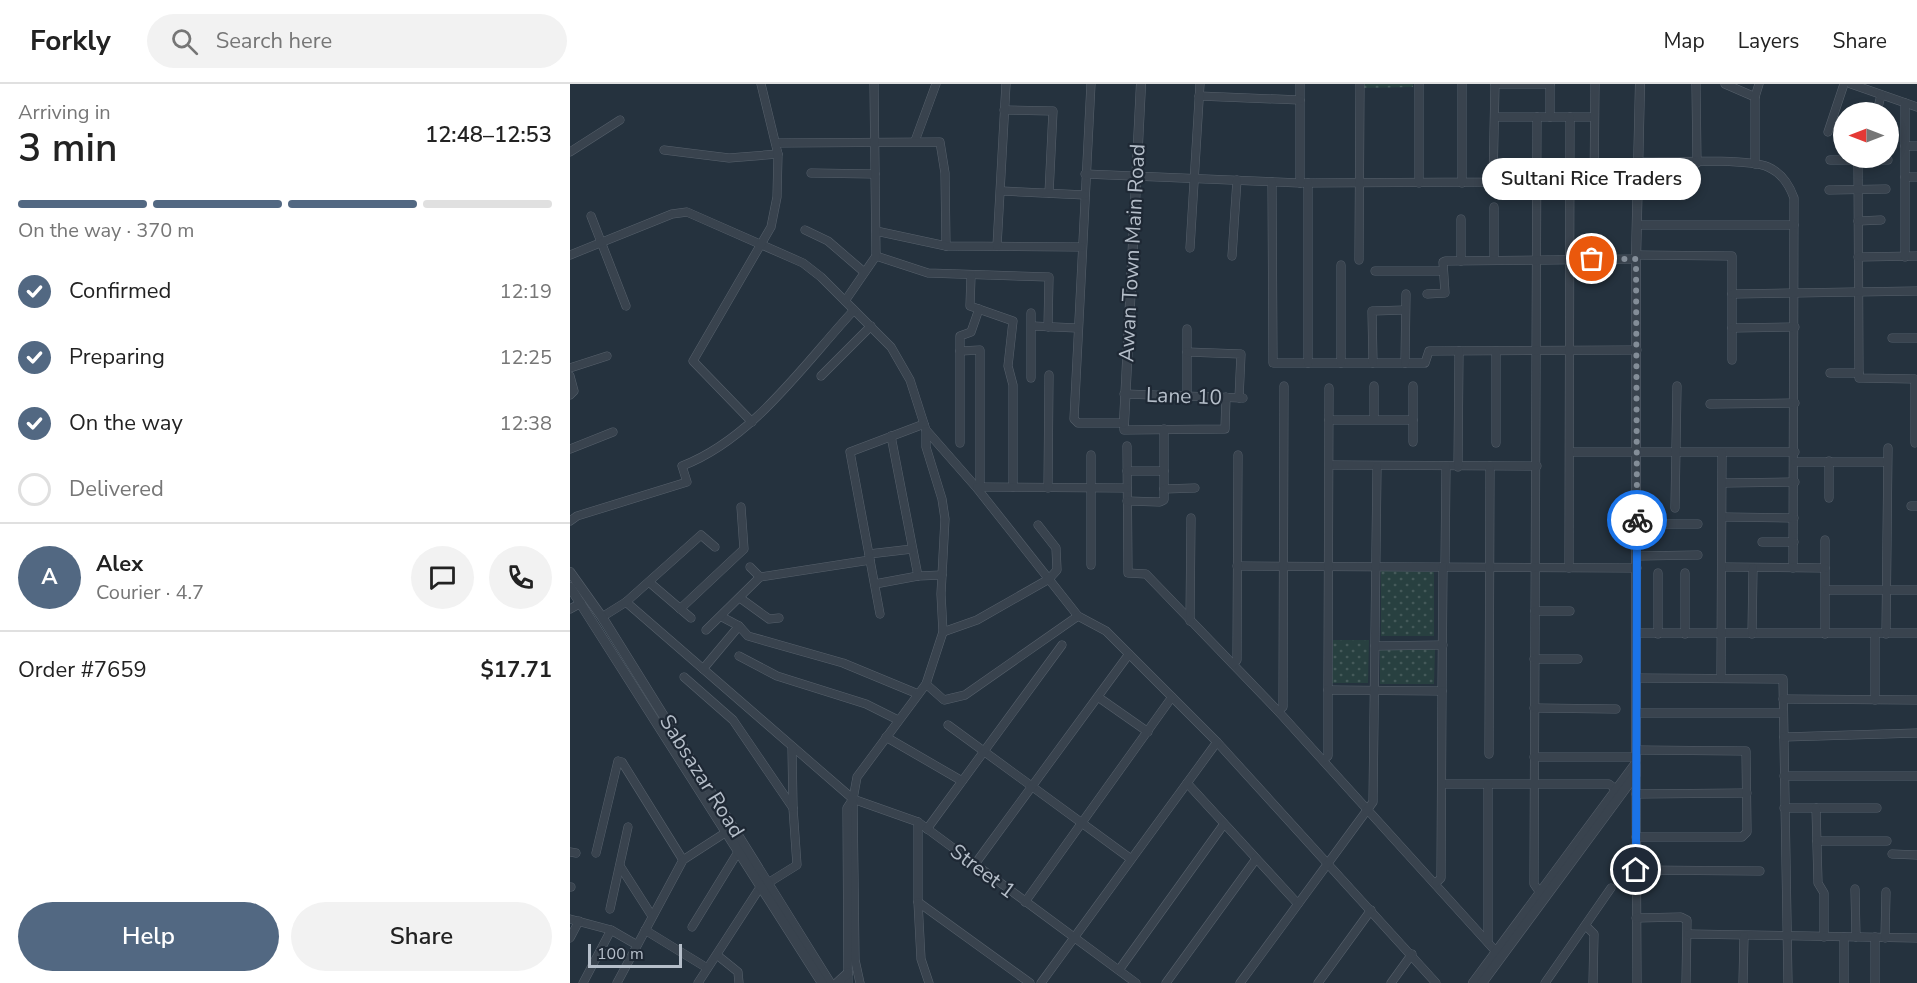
<!DOCTYPE html>
<html lang="en">
<head>
<meta charset="utf-8">
<style>
	body { margin:0; font-family:"Nunito Sans",sans-serif; background:#f2f2f2; color:#222; height:100vh; display:flex; flex-direction:column; font-size:22px; white-space:nowrap }
	* { box-sizing:border-box; margin:0 }
	p { font-size:20px; color:#767676 }
	.icon { flex:none; width:33px; height:33px; fill:none; stroke:currentColor; stroke-width:2; stroke-linecap:round; stroke-linejoin:round }
	.map { position:relative; flex:1; overflow:hidden }
	.drawer { display:flex; flex-direction:column; background:#fff; width:570px }
	.drawer>* { flex:none }
	.needle { width:39px; rotate:270deg }
	.fabs { position:absolute; left:1263px; top:18px; display:grid; gap:12px }
	.fabs a { display:grid; place-items:center; width:66px; height:66px; border-radius:50%; background:#fff; box-shadow:0 3px 9px #0003; font-size:30px }
	.scale { position:absolute; left:18px; bottom:15px; width:94px; box-sizing:border-box; padding-left:6px; border:3px solid #b5bec9; border-top:0; font-size:16px; line-height:21px; white-space:nowrap; color:#b5bec9; -webkit-text-stroke:4px #1e2834; paint-order:stroke }
	.pin { position:absolute; display:grid; place-items:center; width:51px; height:51px; color:#fff; margin:-26px; border:3px solid #fff; border-radius:50%; box-shadow:0 2px 6px #0007 }
	.courier { position:absolute; display:grid; place-items:center; width:60px; height:60px; margin:-30px; border:4px solid #1a73e8; border-radius:50%; background:#fff; color:#222; box-shadow:0 2px 8px #0007 }
	.bubble { position:absolute; height:42px; border-radius:21px; background:#fff; box-shadow:0 3px 9px #0003; font-size:20px; font-weight:600; line-height:42px; text-align:center }
	.summary em { font-style:normal; font-weight:600 }
	.summary div { display:flex; flex-direction:column-reverse }
	.summary { display:flex; align-items:center; justify-content:space-between; height:102px; padding:0 18px }
	h1 { font-size:39px; font-weight:600; line-height:45px }
	.bar { display:grid; grid-template-columns:repeat(4,1fr); gap:9px 6px; align-content:center; height:72px; padding:0 18px }
	.bar i { height:8px; border-radius:4px; background:#e0e0e0 }
	.bar .active { background:#526882 }
	.bar p { grid-column:span 4 }
	.line { display:flex; align-items:center; gap:15px; padding:0 18px; border-top:2px solid #e0e0e0 }
	.line div { flex:1 }
	.round { display:grid; place-items:center; flex:none; width:63px; height:63px; border-radius:32px; background:#f2f2f2 }
	ol { padding:0 18px; list-style:none }
	li { display:flex; align-items:center; gap:18px; height:66px }
	li p { margin-inline-start:auto }
	li .icon { padding:6px; border-radius:50%; background:#526882; color:#fff; stroke-width:4 }
	li:last-child { color:#767676 }
	li i { width:33px; height:33px; border:3px solid #e0e0e0; border-radius:50% }
	.action { display:flex; gap:12px; margin-top:auto; padding:12px 18px }
	.action a { flex:1; height:69px; border-radius:36px; background:#526882; color:#fff; font-size:24px; font-weight:600; line-height:69px; text-align:center }
	.action a+a { background:#f2f2f2; color:#222 }
	header { display:flex; align-items:center; gap:36px; box-sizing:border-box; height:84px; padding:0 30px; background:#fff; border-bottom:2px solid #e0e0e0 }
	header strong { font-size:28px }
	nav { display:flex; gap:33px; margin-inline-start:auto; font-size:21px }
	.search { width:420px; height:54px; background:#f2f2f2; display:flex; align-items:center; gap:15px; box-sizing:border-box; padding:0 21px; border-radius:33px; color:#767676; font-size:22px }
	main { display:flex; flex:1; min-height:0 }
	.map>svg:first-child { display:block }
	.park { fill:url(#park-dots) }
	.lines { fill:none; stroke-linecap:round; stroke-linejoin:round }
	.minor-casing { stroke:#57616c; stroke-width:9 }
	.tertiary-casing { stroke:#57616c; stroke-width:10 }
	.minor { stroke:#39434e; stroke-width:8 }
	.tertiary { stroke:#39434e; stroke-width:9 }
	.done { stroke:#838d98; stroke-width:6; stroke-dasharray:0 10.8 }
	.route { stroke:#1a73e8; stroke-width:8 }
	.labels { text-anchor:middle; dominant-baseline:central; stroke-width:4.5; stroke-linejoin:round; paint-order:stroke }
	.street-label { font-size:21px; fill:#b5bec9; stroke:#1e2834 }
</style>
</head>
<body>
<header>
<strong>Forkly</strong>
<div class="search"><svg class="icon" aria-label="search" viewBox="0 0 24 24"><circle cx="10" cy="10" r="6"/><path d="M15 15l6 6"/></svg>Search here</div>
<nav><a>Map</a><a>Layers</a><a>Share</a></nav>
</header>
<main>
<section class="drawer">
<div class="summary"><div><h1>3 min</h1><p>Arriving in</p></div><em>12:48–12:53</em></div>
<div class="bar"><i class="active"></i><i class="active"></i><i class="active"></i><i></i><p>On the way · 370 m</p></div>
<ol>
<li><svg class="icon" aria-label="check" viewBox="0 0 24 24"><path d="M5 12l5 5 9-10"/></svg>Confirmed<p>12:19</p></li>
<li><svg class="icon" aria-label="check" viewBox="0 0 24 24"><path d="M5 12l5 5 9-10"/></svg>Preparing<p>12:25</p></li>
<li><svg class="icon" aria-label="check" viewBox="0 0 24 24"><path d="M5 12l5 5 9-10"/></svg>On the way<p>12:38</p></li>
<li><i></i>Delivered</li>
</ol>
<div class="line" style="height:108px"><b class="round" style="background:#526882;color:#fff">A</b><div><b>Alex</b><p>Courier · 4.7</p></div><a class="round"><svg class="icon" aria-label="chat" viewBox="0 0 24 24"><path d="M4 5h16v11H9l-5 4z"/></svg></a><a class="round"><svg class="icon" aria-label="phone" viewBox="0 0 24 24"><path d="M5 4h4l2 5-3 2q2 4 5 5l2-3 5 2v4C11 20 4 13 5 4z"/></svg></a></div>
<div class="line" style="height:78px"><div>Order #7659</div><b>$17.71</b></div>
<div class="action"><a>Help</a><a>Share</a></div>
</section>
<div class="map">
<svg width="1347" height="899" viewBox="0 0 1347 899">
	<defs>
		<pattern id="park-dots" width="8" height="8" patternUnits="userSpaceOnUse" patternTransform="scale(1.5)"><rect width="8" height="8" fill="#284040"/><path d="M2 2h.1M6 6h.1" fill="none" stroke="#455a5a" stroke-width="1.8" stroke-linecap="round"/></pattern>
	</defs>
	<rect width="100%" height="100%" fill="#25323e"/>
	<g class="park">
		<path d="M793,0H843V3L793,4Z"/>
		<path d="M811,487L864,488V552H811Z"/>
		<path d="M763,556H799L798,599H762Z"/>
		<path d="M810,563L865,564L864,600H810Z"/>
	</g>
	<g class="lines">
		<defs>
			<g id="minor">
				<path d="M521,0L504,335L508,339H554V346L655,345L656,313"/>
				<path d="M730,0V99"/>
				<path d="M925,0H980"/>
				<path d="M980,0V33"/>
				<path d="M1126,0L1127,79"/>
				<path d="M1155,0L1185,13"/>
				<path d="M1281,0L1347,23"/>
				<path d="M629,12L730,16"/>
				<path d="M434,26L483,27L479,109"/>
				<path d="M1307,28L1311,11"/>
				<path d="M925,33H1024"/>
				<path d="M967,33L964,800L973,813"/>
				<path d="M1258,48L1274,0"/>
				<path d="M345,57L366,0"/>
				<path d="M206,59L370,58L375,89L376,162"/>
				<path d="M1335,62H1347"/>
				<path d="M94,66L159,74L208,70"/>
				<path d="M0,68L50,36"/>
				<path d="M1260,76H1318"/>
				<path d="M1288,76L1289,294L1345,295V359"/>
				<path d="M1069,78C1096,78 1177,74 1198,83C1212,89 1219,100 1224,114L1223,484"/>
				<path d="M1185,80V13L1189,0"/>
				<path d="M241,89L305,90"/>
				<path d="M515,90L730,99L923,98L925,0"/>
				<path d="M1335,93H1347"/>
				<path d="M702,98L703,279H855L859,267L1067,266"/>
				<path d="M849,99V0"/>
				<path d="M892,99V0"/>
				<path d="M1024,105L1025,0"/>
				<path d="M1259,106L1316,105"/>
				<path d="M431,107L515,111"/>
				<path d="M924,123V176"/>
				<path d="M21,132L56,222"/>
				<path d="M1288,137L1311,136"/>
				<path d="M1067,141H1224"/>
				<path d="M235,146L258,157L294,188"/>
				<path d="M306,147L376,162L511,163"/>
				<path d="M427,162L436,0"/>
				<path d="M620,164L630,0"/>
				<path d="M0,171L102,130L117,128L233,179L251,193L321,263L340,296L356,346L406,403L508,532L536,547L647,658L866,899"/>
				<path d="M1066,171L1162,172V276"/>
				<path d="M306,172L358,189L479,193L478,243"/>
				<path d="M662,172L667,96"/>
				<path d="M1288,173L1347,172"/>
				<path d="M1335,173V19"/>
				<path d="M789,176L790,0"/>
				<path d="M891,177V135"/>
				<path d="M771,181V279"/>
				<path d="M805,187H873"/>
				<path d="M401,192L400,222L443,237L438,282L443,301V403"/>
				<path d="M857,210L875,209L873,178L875,177L1066,175"/>
				<path d="M1162,210L1347,207"/>
				<path d="M275,217L306,172L304,0"/>
				<path d="M462,242L507,244"/>
				<path d="M1162,244L1225,243"/>
				<path d="M617,245V311"/>
				<path d="M1322,254H1347"/>
				<path d="M390,267L410,266V403"/>
				<path d="M617,268L671,270L669,314"/>
				<path d="M738,279V99"/>
				<path d="M803,279L802,227L835,226"/>
				<path d="M835,279L836,210"/>
				<path d="M0,284L37,272"/>
				<path d="M1260,289H1289"/>
				<path d="M0,292L4,307L0,311"/>
				<path d="M251,292L301,242"/>
				<path d="M461,294V229"/>
				<path d="M804,302V335"/>
				<path d="M554,310L673,314"/>
				<path d="M1140,320L1225,319"/>
				<path d="M759,336H843"/>
				<path d="M182,338L123,277L201,143L207,113L208,70L191,0"/>
				<path d="M321,352L348,492"/>
				<path d="M843,358V302"/>
				<path d="M390,359V252L401,248L409,225"/>
				<path d="M926,359V267"/>
				<path d="M557,362L558,489L576,490L708,627L930,872"/>
				<path d="M0,365L43,348"/>
				<path d="M1001,368H1225"/>
				<path d="M1259,377V414"/>
				<path d="M1225,378H1317"/>
				<path d="M760,381L967,382"/>
				<path d="M888,383L889,267"/>
				<path d="M557,387H594"/>
				<path d="M1153,399L1225,398"/>
				<path d="M407,403L557,404"/>
				<path d="M478,404L479,291"/>
				<path d="M594,405V345"/>
				<path d="M557,417L590,418L594,416V405L625,404"/>
				<path d="M1341,422H1347"/>
				<path d="M1105,424L1107,302"/>
				<path d="M1153,433L1224,434"/>
				<path d="M0,437L7,432L117,398L112,382C183,355 234,280 284,226"/>
				<path d="M1067,440H1128"/>
				<path d="M1255,456V550"/>
				<path d="M1192,458H1224"/>
				<path d="M299,470L342,465"/>
				<path d="M1067,472L1128,471"/>
				<path d="M521,481V371"/>
				<path d="M667,482L1067,484"/>
				<path d="M180,483L190,493"/>
				<path d="M875,483L876,382"/>
				<path d="M1153,483L1255,484"/>
				<path d="M999,484L1000,33"/>
				<path d="M1088,489V550"/>
				<path d="M79,498L121,534"/>
				<path d="M305,500L348,492L372,491"/>
				<path d="M1256,506H1347"/>
				<path d="M170,514L199,535L209,534"/>
				<path d="M56,518L283,715L348,738L566,899"/>
				<path d="M0,525L11,519"/>
				<path d="M110,525L174,465L171,423"/>
				<path d="M965,527H1000"/>
				<path d="M310,530L280,368L354,340"/>
				<path d="M32,533L56,518L131,451L145,463"/>
				<path d="M152,533L169,542L178,552L273,579L348,610"/>
				<path d="M620,537L621,434"/>
				<path d="M136,546L190,493L300,476"/>
				<path d="M373,548L407,536L479,495L487,486L486,464L468,441"/>
				<path d="M1067,549H1347"/>
				<path d="M1115,550V489"/>
				<path d="M1182,550L1183,484"/>
				<path d="M1316,550L1318,364"/>
				<path d="M805,562L873,561"/>
				<path d="M169,572L207,592L296,620L328,636"/>
				<path d="M964,575H1008"/>
				<path d="M663,580L667,576L668,371"/>
				<path d="M133,585L169,542"/>
				<path d="M114,593L163,636L223,724L227,781L198,799"/>
				<path d="M1066,594L1213,595L1218,899"/>
				<path d="M1151,594L1152,369"/>
				<path d="M356,600L374,616L395,611L508,532"/>
				<path d="M758,606L759,304"/>
				<path d="M528,613L578,648"/>
				<path d="M1213,615L1347,616"/>
				<path d="M1305,616V550"/>
				<path d="M964,624L1046,625"/>
				<path d="M708,627L713,623L714,302"/>
				<path d="M1066,629H1213"/>
				<path d="M378,641L561,775"/>
				<path d="M316,653L392,697"/>
				<path d="M1214,653L1347,649"/>
				<path d="M222,663L223,724"/>
				<path d="M919,670L920,382"/>
				<path d="M964,673H1066"/>
				<path d="M753,676L758,672V606L872,607L873,482"/>
				<path d="M1066,690L1067,899"/>
				<path d="M1214,692H1347"/>
				<path d="M617,699L728,820"/>
				<path d="M872,700H1039L1051,709"/>
				<path d="M918,701V857"/>
				<path d="M1066,710L1177,709"/>
				<path d="M283,715L285,876L290,899"/>
				<path d="M1214,724H1307"/>
				<path d="M1246,724L1248,799L1254,809V853"/>
				<path d="M357,745L492,561"/>
				<path d="M1066,753H1172L1177,748L1176,667L1066,666"/>
				<path d="M1247,757H1317"/>
				<path d="M0,768L6,769"/>
				<path d="M26,769L48,677L52,678L113,776"/>
				<path d="M1322,770L1347,771"/>
				<path d="M405,780L559,570"/>
				<path d="M50,782L82,832"/>
				<path d="M1066,786L1190,787"/>
				<path d="M866,799L871,794L872,607"/>
				<path d="M0,803H1"/>
				<path d="M1285,805L1286,853"/>
				<path d="M348,818V738"/>
				<path d="M455,818L602,613"/>
				<path d="M40,825L58,743"/>
				<path d="M1066,834L1111,833L1117,836L1116,899"/>
				<path d="M0,835L41,846L67,861"/>
				<path d="M1016,842L1024,850L1023,899"/>
				<path d="M122,843L168,768"/>
				<path d="M75,846L137,884"/>
				<path d="M1118,850L1347,854"/>
				<path d="M0,854L9,837"/>
				<path d="M1315,854L1316,808"/>
				<path d="M147,871L168,888L169,899"/>
				<path d="M549,886L654,740"/>
				<path d="M13,899L41,846"/>
				<path d="M47,899L113,776L161,745"/>
				<path d="M128,899L191,802"/>
				<path d="M278,899L277,724L283,715L287,693L356,600L373,548L371,510L375,435L372,415L356,363V346"/>
				<path d="M359,899L351,875L348,818L460,899"/>
				<path d="M471,899L647,658"/>
				<path d="M596,899L686,775"/>
				<path d="M670,899L803,718L807,383"/>
				<path d="M748,899L801,826"/>
				<path d="M821,899L842,870"/>
				<path d="M975,899L1041,804"/>
				<path d="M1173,899L1174,852"/>
				<path d="M1274,899V853"/>
				<path d="M1305,899V853"/>
			</g>
			<g id="tertiary">
				<path d="M554,339L571,0"/>
				<path d="M0,488L32,533L260,899"/>
				<path d="M0,503L252,899"/>
				<path d="M267,899L278,889"/>
				<path d="M903,899L1066,679"/>
				<path d="M912,899L1066,690V175L1070,0"/>
			</g>
		</defs>
		<use href="#minor" class="minor-casing"/>
		<use href="#tertiary" class="tertiary-casing"/>
		<use href="#minor" class="minor"/>
		<use href="#tertiary" class="tertiary"/>
	</g>
	<g class="lines">
		<path class="done" d="M1022,175H1066L1067,436"/>
		<path class="route" d="M1066,786L1067,436"/>
	</g>
	<g class="labels">
		<g class="street-label">
			<text transform="translate(562 169) rotate(-87)">Awan Town Main Road</text>
			<text transform="translate(614 312) rotate(2)">Lane 10</text>
			<text transform="translate(132 692) rotate(58)">Sabsazar Road</text>
			<text transform="translate(413 787) rotate(37)">Street 1</text>
		</g>
	</g>
</svg>
<div class="fabs">
<a><svg class="needle" viewBox="-14 -14 28 28"><path d="M0-13l5 13h-10z" fill="#e53935"/><path d="M0 13l5-13h-10z" fill="#767676"/></svg></a>
</div>
<div class="scale">100 m</div>
<div class="pin" style="left:1022px;top:175px;background:#ea580c"><svg class="icon" aria-label="bag" viewBox="0 0 24 24"><path d="M5 8h14l-1 12H6zM9 8a3 3 0 0 1 6 0"/></svg></div>
<div class="pin" style="left:1066px;top:786px;background:#1f2937"><svg class="icon" aria-label="home" viewBox="0 0 24 24"><path d="M3 11l9-7 9 7M6 9v11h12V9"/></svg></div>
<div class="courier" style="left:1067px;top:436px"><svg class="icon" aria-label="bike" viewBox="0 0 24 24"><circle cx="6" cy="16" r="4"/><circle cx="18" cy="16" r="4"/><path d="M6 16l4-8h5l3 8M10 8l3 8H6M13 5h3"/></svg></div>
<div class="bubble" style="left:912px;top:74px;width:219px">Sultani Rice Traders</div>
</div>
</main>
</body>
</html>
